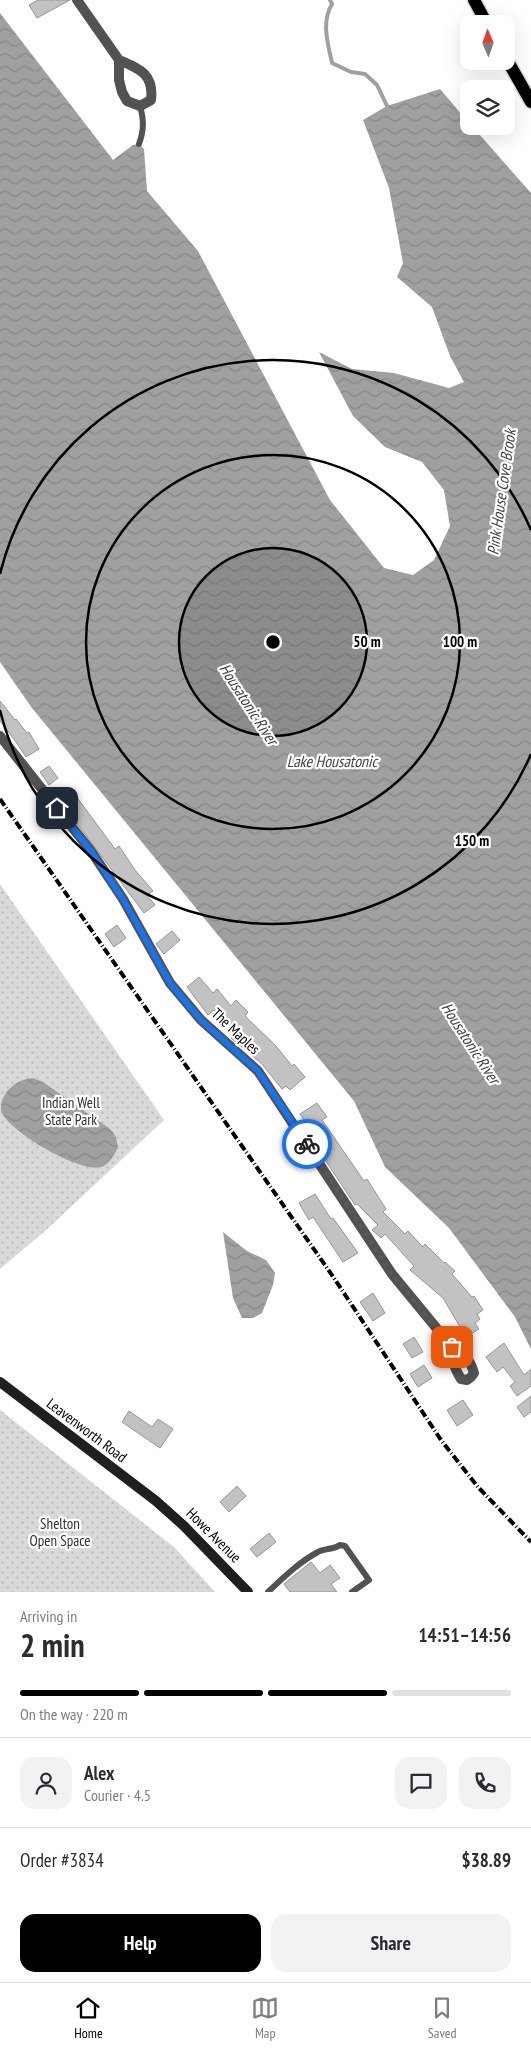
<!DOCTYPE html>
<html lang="en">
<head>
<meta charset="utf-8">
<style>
	body { margin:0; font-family:"PT Sans Narrow",sans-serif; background:#f2f2f3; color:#2b2b33; height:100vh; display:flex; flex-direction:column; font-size:19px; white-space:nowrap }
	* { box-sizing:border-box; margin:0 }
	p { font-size:16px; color:#7c7c81 }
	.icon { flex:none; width:28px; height:28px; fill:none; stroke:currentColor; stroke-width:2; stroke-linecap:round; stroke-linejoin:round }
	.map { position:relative; height:1592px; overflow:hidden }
	.details { display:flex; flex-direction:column; background:#fff; flex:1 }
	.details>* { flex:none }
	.needle { width:32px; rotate:358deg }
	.tools { position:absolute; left:460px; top:15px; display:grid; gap:10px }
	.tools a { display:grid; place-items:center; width:55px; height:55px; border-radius:10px; background:#fff; box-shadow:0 5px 20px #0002; font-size:25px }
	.pin { position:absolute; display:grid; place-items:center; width:42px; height:42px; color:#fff; margin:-21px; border-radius:10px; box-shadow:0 2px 8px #0006 }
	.courier { position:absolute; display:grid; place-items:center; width:50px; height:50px; margin:-25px; border:4px solid #1a73e8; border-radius:50%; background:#fff; color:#222; box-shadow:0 1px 6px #0007 }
	.summary em { font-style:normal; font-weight:600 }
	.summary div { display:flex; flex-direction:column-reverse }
	.summary { display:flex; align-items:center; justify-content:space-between; height:85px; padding:0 20px }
	h1 { font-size:32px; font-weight:600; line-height:38px }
	.bar { display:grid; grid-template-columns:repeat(4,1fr); gap:8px 5px; align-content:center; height:60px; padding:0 20px }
	.bar i { height:6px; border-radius:4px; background:#e1e1e2 }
	.bar .current { background:#000 }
	.bar p { grid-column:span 4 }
	.line { display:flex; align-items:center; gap:12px; padding:0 20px; border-top:1px solid #e1e1e2 }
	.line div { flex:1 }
	.round { display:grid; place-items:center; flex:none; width:52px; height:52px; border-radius:15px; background:#f2f2f3 }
	.button { display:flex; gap:10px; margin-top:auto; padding:10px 20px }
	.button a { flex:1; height:58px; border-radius:15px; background:#000; color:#fff; font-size:20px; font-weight:600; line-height:58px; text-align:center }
	.button a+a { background:#f2f2f3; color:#2b2b33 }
	.dock { display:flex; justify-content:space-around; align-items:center; height:70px; border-top:1px solid #e1e1e2; background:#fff; font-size:14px; color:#7c7c81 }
	.dock a { display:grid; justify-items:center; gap:2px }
	.dock .current { color:#000 }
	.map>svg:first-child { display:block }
	.grass { fill:url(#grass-dots) }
	.water { fill:url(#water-waves) }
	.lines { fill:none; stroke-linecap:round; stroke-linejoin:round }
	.stream { stroke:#a0a0a0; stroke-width:4 }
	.building { fill:#c2c2c2; stroke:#969696 }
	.primary-casing { stroke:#dbdbdb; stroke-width:15 }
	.service { stroke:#525252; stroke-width:6 }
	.minor { stroke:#525252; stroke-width:10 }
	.secondary { stroke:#1f1f1f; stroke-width:10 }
	.primary { stroke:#000; stroke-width:12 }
	.rail { stroke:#000; stroke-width:4; stroke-dasharray:8 2.5 1 2.5; stroke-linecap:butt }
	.done { stroke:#595959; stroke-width:5; stroke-dasharray:0 9 }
	.route { stroke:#1a73e8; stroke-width:6 }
	.ring { fill:none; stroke:#000; stroke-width:2.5 }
	.labels { text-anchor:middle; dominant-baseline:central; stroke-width:4.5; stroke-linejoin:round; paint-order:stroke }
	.street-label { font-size:15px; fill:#000; stroke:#fff }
	.park-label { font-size:15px; fill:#303030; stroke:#fff }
	.water-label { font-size:16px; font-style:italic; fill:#414141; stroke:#fff }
	.centre { fill:#000; stroke:#fff; stroke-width:2.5 }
	.ring-label { font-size:15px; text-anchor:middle; font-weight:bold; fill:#000; stroke:#fff; stroke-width:4.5; stroke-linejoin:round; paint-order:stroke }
</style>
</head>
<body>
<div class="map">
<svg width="531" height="1592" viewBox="0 0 531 1592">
	<defs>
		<pattern id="grass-dots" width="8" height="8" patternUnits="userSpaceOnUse" patternTransform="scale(1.25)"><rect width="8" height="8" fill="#d9d9d9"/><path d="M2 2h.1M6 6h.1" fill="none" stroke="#b8b8b8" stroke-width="1.8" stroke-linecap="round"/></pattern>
		<pattern id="water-waves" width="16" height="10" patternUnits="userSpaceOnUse" patternTransform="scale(1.25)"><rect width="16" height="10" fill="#a0a0a0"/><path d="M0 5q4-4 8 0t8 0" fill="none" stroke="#888"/></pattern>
	</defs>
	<rect width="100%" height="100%" fill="#fff"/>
	<g class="grass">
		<path d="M0,884L164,1120L45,1231L0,1269Z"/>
		<path d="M0,1410L174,1547L215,1592H0Z"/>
	</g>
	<g class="water">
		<path d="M0,13L113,160L133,145L139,144L144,149L147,191L198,251L330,500L384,568L413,575L434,560L450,526L444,490L422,462L385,447L353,416L319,352L352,369L394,373L449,388L464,382L450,356L432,307L397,277L403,263L389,188L363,120L387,106L440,89L469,123V126H472L531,193V1349L515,1317L449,1228L385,1167L354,1101L32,708L0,662Z"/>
		<path d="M33,1078L43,1082L110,1129L116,1137L118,1147C115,1154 109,1165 101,1167C80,1173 9,1132 1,1111C0,1091 18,1079 33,1078Z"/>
		<path d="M223,1232L247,1251L266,1260L275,1273L273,1285L262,1313L253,1318H242L233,1298Z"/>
	</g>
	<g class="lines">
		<path class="stream" d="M330,0L332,4C321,22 328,44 332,63L351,72L365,74L377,85L389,110"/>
	</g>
	<g class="building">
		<path d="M38,0H70L37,18L29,5Z"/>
		<path d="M0,701L15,720L16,719L27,733L29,732L39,749L26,757L14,739L0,721Z"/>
		<path d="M49,766L58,778L49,785L40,772Z"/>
		<path d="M70,788L115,849L119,846L135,870L153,891L147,895L155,905L144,913L64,806L67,804L60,794Z"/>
		<path d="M117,925L126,938L114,947L105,934Z"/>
		<path d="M172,931L180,940L164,954L156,944Z"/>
		<path d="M199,977L213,993L217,989L231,1006L236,1000L248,1012L245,1016L276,1046L292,1066L294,1064L305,1077L290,1090L286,1086L282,1089L261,1063L231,1038L236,1033L214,1010L208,1015L187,987Z"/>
		<path d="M317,1103L327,1117L322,1120L364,1181L367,1179L386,1209L383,1212L405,1234L408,1231L423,1247L425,1244L444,1263L445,1262L455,1271L452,1274L472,1297L474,1296L483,1310L477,1314L480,1319L475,1323L479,1329L466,1337L443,1298L410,1270L414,1266L385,1234L381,1238L372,1230L378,1225L357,1204L355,1205L312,1140L316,1138L300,1114Z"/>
		<path d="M315,1194L331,1219L333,1218L358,1253L343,1262L313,1217L309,1220L299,1203Z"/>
		<path d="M373,1293L385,1313L373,1321L360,1302Z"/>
		<path d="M414,1337L423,1352L412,1358L403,1344Z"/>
		<path d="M504,1343L524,1375L531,1369V1386L517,1396L510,1386L515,1382L503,1367L497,1372L486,1357Z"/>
		<path d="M424,1365L432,1378L418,1387L410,1374Z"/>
		<path d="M531,1396V1412L524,1417L517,1407Z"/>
		<path d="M463,1400L473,1415L457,1426L447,1410Z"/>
		<path d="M129,1411L152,1427L158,1419L173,1429L160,1448L122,1422Z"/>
		<path d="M237,1486L246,1496L229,1512L220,1502Z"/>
		<path d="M269,1533L276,1542L257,1557L250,1549Z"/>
		<path d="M311,1562L320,1573L330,1565L340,1578L331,1584L337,1592H290L284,1584Z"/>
	</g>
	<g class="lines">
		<defs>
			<g id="primary">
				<path d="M474,0L487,24"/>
				<path d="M506,58L531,102"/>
			</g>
		</defs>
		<use href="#primary" class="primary-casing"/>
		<g class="service">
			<path d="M139,144C144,130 144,120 140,106"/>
			<path d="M268,1592C283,1578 299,1562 318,1552C325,1548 333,1550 340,1545L345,1546L369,1580L352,1592"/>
		</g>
		<g class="minor">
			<path d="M77,0L119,60V80L122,92L127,101L140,106L151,100C154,74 140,69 119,60"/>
			<path d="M0,736L91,851L123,899L170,983L201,1020L258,1071L392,1274L452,1347C464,1354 470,1359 474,1373L471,1377L467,1380L461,1379C454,1368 452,1360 452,1347"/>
		</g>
		<path class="secondary" d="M0,1382L156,1501L184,1526L248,1592"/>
		<use href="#primary" class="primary"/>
		<path class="rail" d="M0,799L334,1278L441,1440L478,1487L531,1542"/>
	</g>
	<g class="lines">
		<path class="done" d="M307,1144L392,1274L452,1347"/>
		<path class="route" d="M57,808L91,851L123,899L170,983L201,1020L258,1071L307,1144"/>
	</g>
	<circle cx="273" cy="642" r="94" fill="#000" fill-opacity=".12"/>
	<g class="ring">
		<circle cx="273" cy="642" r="94"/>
		<circle cx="273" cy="642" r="187"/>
		<path d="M531 754A281 281 0 0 1 0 710M0 574A281 281 0 0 1 531 530"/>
	</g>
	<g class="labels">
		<g class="street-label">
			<text transform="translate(236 1031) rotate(43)">The Maples</text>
			<text transform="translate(87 1430) rotate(37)">Leavenworth Road</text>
			<text transform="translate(214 1535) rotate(45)">Howe Avenue</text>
		</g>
		<g class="park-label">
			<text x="71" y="1102">Indian Well<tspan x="71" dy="17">State Park</tspan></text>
			<text x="60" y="1523">Shelton<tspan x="60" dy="17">Open Space</tspan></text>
		</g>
		<g class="water-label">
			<text transform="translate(501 492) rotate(-82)">Pink House Cove Brook</text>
			<text transform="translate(249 704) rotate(57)">Housatonic River</text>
			<text x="332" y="761">Lake Housatonic</text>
			<text transform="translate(471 1043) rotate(57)">Housatonic River</text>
		</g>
	</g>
	<circle cx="273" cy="642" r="8" class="centre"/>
	<g class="ring-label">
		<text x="367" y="647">50 m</text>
		<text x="460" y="647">100 m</text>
		<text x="472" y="846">150 m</text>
	</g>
</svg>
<div class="tools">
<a><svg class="needle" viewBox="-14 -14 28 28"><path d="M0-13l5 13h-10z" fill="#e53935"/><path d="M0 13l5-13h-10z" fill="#7c7c81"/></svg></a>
<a><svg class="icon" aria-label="layers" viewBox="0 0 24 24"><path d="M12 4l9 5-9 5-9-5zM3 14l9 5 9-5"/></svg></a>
</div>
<div class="pin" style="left:452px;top:1347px;background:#ea580c"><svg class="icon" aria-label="bag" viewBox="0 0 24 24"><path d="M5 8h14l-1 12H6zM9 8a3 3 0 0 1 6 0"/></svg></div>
<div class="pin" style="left:57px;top:808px;background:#1f2937"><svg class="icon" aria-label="home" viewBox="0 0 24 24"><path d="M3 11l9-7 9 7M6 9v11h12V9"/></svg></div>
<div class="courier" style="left:307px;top:1144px"><svg class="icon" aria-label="bike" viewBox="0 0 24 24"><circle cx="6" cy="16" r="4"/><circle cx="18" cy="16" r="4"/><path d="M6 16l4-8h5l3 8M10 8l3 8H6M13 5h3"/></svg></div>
</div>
<section class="details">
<div class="summary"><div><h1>2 min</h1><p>Arriving in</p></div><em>14:51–14:56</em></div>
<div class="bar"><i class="current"></i><i class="current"></i><i class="current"></i><i></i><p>On the way · 220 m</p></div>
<div class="line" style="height:90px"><a class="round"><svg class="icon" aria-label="person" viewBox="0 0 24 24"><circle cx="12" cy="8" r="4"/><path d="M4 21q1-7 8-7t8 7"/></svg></a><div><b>Alex</b><p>Courier · 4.5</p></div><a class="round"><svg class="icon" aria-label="chat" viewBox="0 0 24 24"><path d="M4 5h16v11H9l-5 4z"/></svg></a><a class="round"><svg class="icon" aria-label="phone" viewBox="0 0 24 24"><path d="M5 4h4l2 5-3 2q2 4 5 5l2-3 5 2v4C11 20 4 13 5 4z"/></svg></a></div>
<div class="line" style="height:65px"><div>Order #3834</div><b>$38.89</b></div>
<div class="button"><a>Help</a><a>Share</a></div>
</section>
<nav class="dock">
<a class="current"><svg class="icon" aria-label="home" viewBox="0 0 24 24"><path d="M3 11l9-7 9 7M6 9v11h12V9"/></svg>Home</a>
<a><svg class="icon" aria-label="map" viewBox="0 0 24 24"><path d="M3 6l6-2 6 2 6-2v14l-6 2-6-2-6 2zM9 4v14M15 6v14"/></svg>Map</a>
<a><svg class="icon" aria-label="saved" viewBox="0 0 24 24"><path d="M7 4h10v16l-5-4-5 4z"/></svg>Saved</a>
</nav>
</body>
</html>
